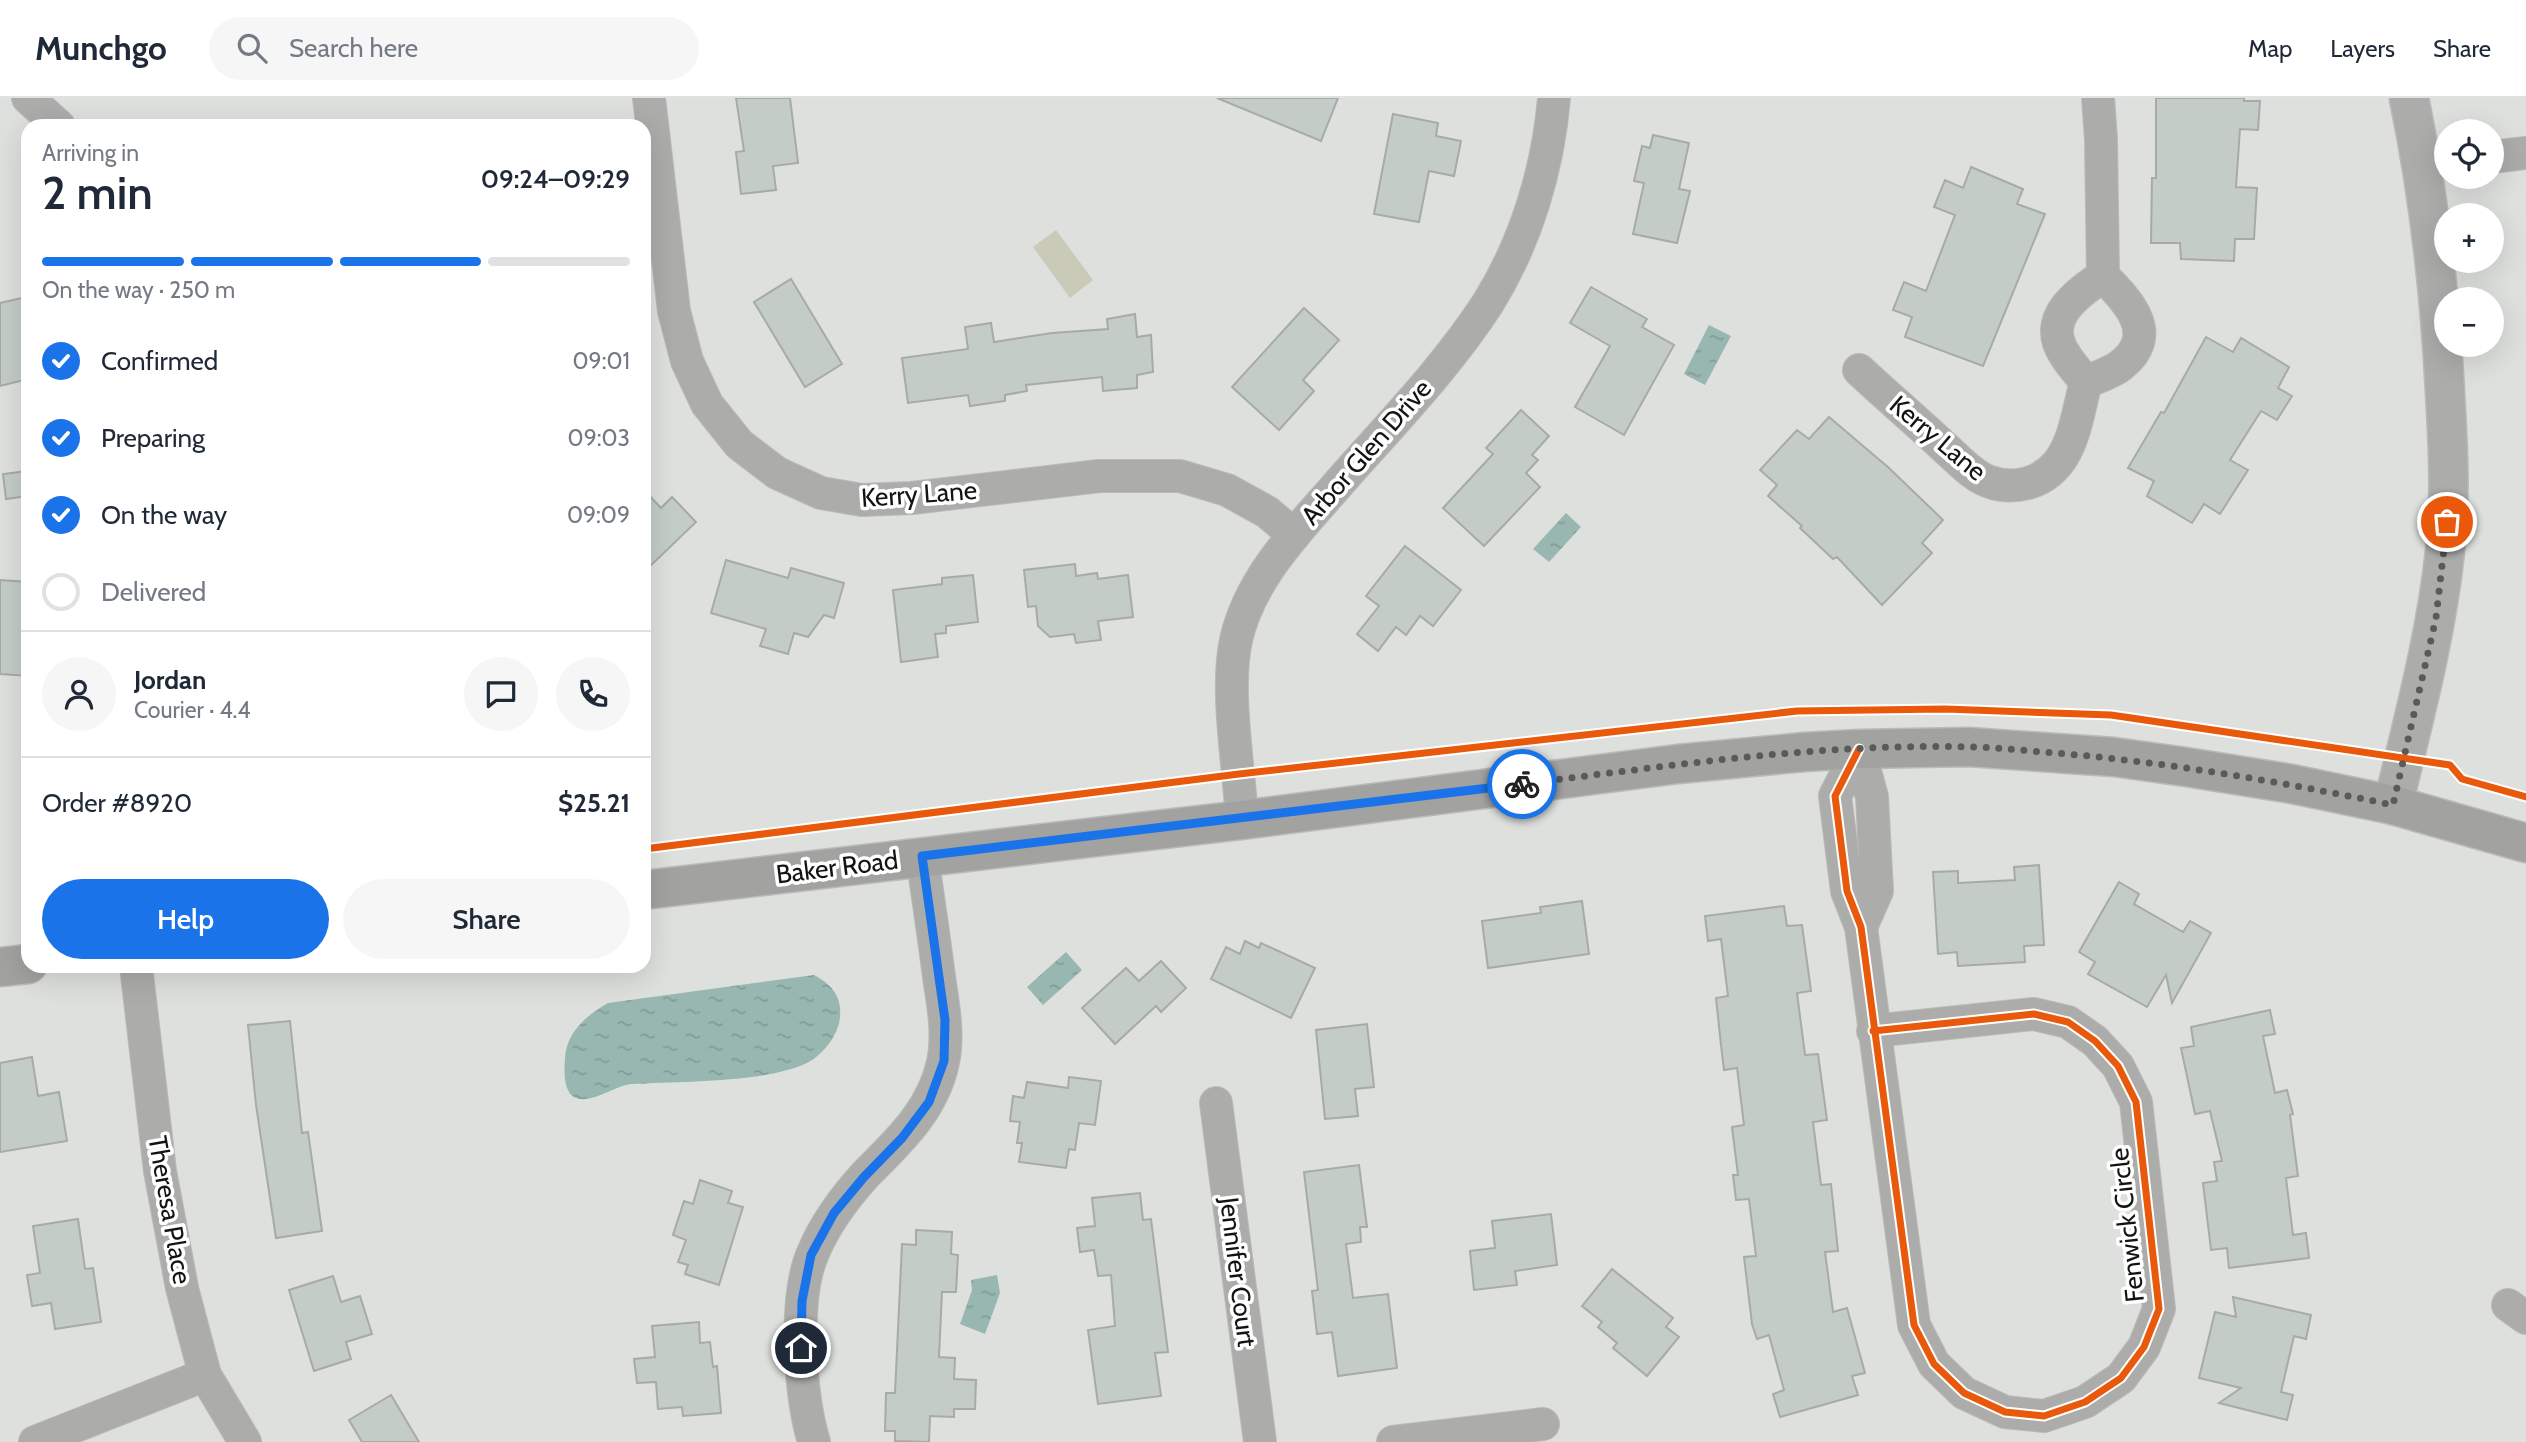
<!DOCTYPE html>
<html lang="en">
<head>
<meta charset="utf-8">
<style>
	body { margin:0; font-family:Cabin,sans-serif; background:#f6f6f7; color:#1f2937; height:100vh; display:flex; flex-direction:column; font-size:26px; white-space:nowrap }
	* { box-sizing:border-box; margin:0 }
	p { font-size:23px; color:#747a83 }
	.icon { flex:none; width:38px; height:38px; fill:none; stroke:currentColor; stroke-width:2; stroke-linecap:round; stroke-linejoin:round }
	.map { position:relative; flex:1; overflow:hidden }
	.side { position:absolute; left:21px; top:21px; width:630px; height:854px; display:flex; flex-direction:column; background:#fff; border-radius:21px; box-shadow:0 7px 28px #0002 }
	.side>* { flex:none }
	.controls { position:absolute; left:2434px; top:21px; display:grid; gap:14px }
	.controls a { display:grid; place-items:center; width:70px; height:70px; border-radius:50%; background:#fff; box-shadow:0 7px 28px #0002; font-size:35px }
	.pin { position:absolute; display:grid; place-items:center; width:60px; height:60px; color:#fff; margin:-30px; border:4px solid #fff; border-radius:50%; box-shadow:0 2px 7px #0007 }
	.courier { position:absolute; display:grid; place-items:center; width:70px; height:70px; margin:-35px; border:5px solid #1a73e8; border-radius:50%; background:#fff; color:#222; box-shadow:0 2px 9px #0007 }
	.headline em { font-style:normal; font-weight:600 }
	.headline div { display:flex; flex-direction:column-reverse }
	.headline { display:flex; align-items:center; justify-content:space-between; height:119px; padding:0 21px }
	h1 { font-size:46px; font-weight:600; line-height:52px }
	.bar { display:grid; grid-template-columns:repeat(4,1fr); gap:10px 7px; align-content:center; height:84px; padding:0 21px }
	.bar i { height:9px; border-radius:5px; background:#e0e1e3 }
	.bar .active { background:#1a73e8 }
	.bar p { grid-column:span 4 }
	.line { display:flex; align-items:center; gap:18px; padding:0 21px; border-top:2px solid #e0e1e3 }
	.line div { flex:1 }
	.round { display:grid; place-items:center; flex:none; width:74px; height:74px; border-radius:37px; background:#f6f6f7 }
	ol { padding:0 21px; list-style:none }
	li { display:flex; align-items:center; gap:21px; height:77px }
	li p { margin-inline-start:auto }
	li .icon { padding:7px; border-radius:50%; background:#1a73e8; color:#fff; stroke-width:4 }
	li:last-child { color:#747a83 }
	li i { width:38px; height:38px; border:4px solid #e0e1e3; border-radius:50% }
	.primary-button { display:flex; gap:14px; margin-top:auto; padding:14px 21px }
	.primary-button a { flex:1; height:80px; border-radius:42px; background:#1a73e8; color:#fff; font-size:28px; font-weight:600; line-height:80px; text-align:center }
	.primary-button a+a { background:#f6f6f7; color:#1f2937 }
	header { display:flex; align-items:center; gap:42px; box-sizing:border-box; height:98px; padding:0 35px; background:#fff; border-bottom:2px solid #e0e1e3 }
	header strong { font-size:33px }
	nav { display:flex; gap:38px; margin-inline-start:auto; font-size:24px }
	.search { width:490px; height:63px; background:#f6f6f7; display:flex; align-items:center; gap:18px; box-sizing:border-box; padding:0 24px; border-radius:38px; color:#747a83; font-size:26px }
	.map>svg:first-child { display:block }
	.pitch { fill:#c9cab8 }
	.water { fill:url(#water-ripples) }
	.building { fill:#c4ccc7; stroke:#a8aaa8; stroke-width:2 }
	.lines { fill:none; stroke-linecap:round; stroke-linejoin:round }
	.minor-casing { stroke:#b9bab9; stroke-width:34 }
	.tertiary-casing { stroke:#b9bab9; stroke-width:41 }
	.secondary-casing { stroke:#b9bab9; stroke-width:41 }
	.minor { stroke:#acacab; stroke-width:32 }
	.tertiary { stroke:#acacab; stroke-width:38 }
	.secondary { stroke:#a2a2a1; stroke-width:38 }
	.cycleway-casing { stroke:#fff; stroke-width:11 }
	.cycleway { stroke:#e8590c; stroke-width:7 }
	.done { stroke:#595b59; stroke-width:7; stroke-dasharray:0 12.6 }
	.route { stroke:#1a73e8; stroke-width:9 }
	.labels { text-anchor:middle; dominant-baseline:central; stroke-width:7; stroke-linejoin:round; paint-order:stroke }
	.street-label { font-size:26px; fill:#121412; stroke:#fff }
</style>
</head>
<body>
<header>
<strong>Munchgo</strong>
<div class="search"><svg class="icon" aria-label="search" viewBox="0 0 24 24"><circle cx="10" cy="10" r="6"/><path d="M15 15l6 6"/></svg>Search here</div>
<nav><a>Map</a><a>Layers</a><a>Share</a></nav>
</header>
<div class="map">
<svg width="2526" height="1344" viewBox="0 0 2526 1344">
	<defs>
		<pattern id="water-ripples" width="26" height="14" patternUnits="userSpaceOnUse" patternTransform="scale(1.75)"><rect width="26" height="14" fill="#98b7b0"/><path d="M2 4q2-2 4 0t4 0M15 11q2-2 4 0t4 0" fill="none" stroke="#829c96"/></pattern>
	</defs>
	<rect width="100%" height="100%" fill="#dee0dd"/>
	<path class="pitch" d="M1056,132L1093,182L1070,200L1033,149Z"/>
	<g class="water">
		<path d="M1709,227L1731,238L1705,287L1684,276Z"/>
		<path d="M1566,415L1581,429L1549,464L1533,451Z"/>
		<path d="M1066,854L1082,872L1043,907L1027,889Z"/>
		<path d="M814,877C831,886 842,898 840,919C839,936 823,957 807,965C765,985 681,983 632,986C615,987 593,1006 576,1000C563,995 564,973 565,961C566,934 587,917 608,905Z"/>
		<path d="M997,1177L1000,1195L985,1236L960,1226L972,1192L971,1182Z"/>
	</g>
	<g class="building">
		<path d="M736,0H790L798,65L773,68L776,92L741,96L736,54L744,53Z"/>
		<path d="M1217,0H1338L1321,43Z"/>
		<path d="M2156,0H2244V3H2260L2258,32L2240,31L2236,89L2257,90L2254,141H2235L2234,163L2181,161L2180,145H2151L2152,80H2156Z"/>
		<path d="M1393,16L1438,25L1436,38L1461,43L1454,78L1429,73L1419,124L1374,116Z"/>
		<path d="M1653,37L1689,45L1679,91L1690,93L1677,145L1633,136L1644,85L1634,83L1642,48L1650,50Z"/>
		<path d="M1971,69L2023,91L2017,106L2045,116L1983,268L1905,239L1912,219L1893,212L1904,184L1926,193L1955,117L1934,109L1945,82L1963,90Z"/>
		<path d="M791,181L842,266L805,289L754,204Z"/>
		<path d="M1591,189L1647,221L1642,229L1674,247L1624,337L1575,309L1610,248L1570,225Z"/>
		<path d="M22,200L28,225V281L0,288V205Z"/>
		<path d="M1304,210L1339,242L1303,282L1314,293L1279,332L1232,289Z"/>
		<path d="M1135,216L1137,239L1151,237L1153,274L1137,277V290L1103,293L1102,279L1026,287L1027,293L1005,297V303L970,308L968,297L908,305L902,260L968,251L965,229L991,225L994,244L1052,235L1108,231L1107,221Z"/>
		<path d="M2206,239L2233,254L2241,240L2289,269L2278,290L2292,298L2277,322L2261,313L2230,362L2248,372L2220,416L2204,406L2192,425L2147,398L2154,383L2128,370L2161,314L2164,315Z"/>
		<path d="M1521,312L1549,338L1532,357L1538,362L1526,375L1540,389L1484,448L1443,410L1493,356L1486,350Z"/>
		<path d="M1829,319L1889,370L1943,422L1922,445L1932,455L1882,507L1837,459L1833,461L1800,430L1802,428L1768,398L1777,387L1760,372L1797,332L1809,341Z"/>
		<path d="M28,373V398L6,401L3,376Z"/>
		<path d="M644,392L661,410L672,399L696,424L644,474Z"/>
		<path d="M1405,448L1461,492L1433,528L1420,518L1406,537L1396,529L1378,553L1357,536L1379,508L1366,498Z"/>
		<path d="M726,462L788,480L791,470L844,485L834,520L824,517L808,539L794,535L788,556L760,548L766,531L711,515Z"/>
		<path d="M1075,466L1076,478L1097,475L1098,481L1128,477L1133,519L1098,523L1101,542L1076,545L1074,536L1050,539L1038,528L1036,508L1028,509L1024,472Z"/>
		<path d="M973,477L978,524L946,528V535L935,536L938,559L901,564L893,492L942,486V480Z"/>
		<path d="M0,482L28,484V578L0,576Z"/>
		<path d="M2039,767L2044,847L2024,848L2025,864L1958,868L1957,854L1938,856L1933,774L1958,773V785L2015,782L2014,769Z"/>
		<path d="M2119,784L2139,796L2134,806L2183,834L2190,823L2211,835L2172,905L2166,877L2147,909L2088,876L2095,864L2079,854Z"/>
		<path d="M1582,803L1589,856L1488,870L1482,823L1541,815L1540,809Z"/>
		<path d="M1784,808L1787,828L1802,827L1811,893L1797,895L1805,957L1818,956L1827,1022L1813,1024L1821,1087L1831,1086L1838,1153L1825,1154L1833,1214L1847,1210L1865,1275L1852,1278L1858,1297L1780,1319L1773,1296L1784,1292L1769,1237L1757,1241L1752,1226L1744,1159L1756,1158L1749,1101L1736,1102L1733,1077H1738L1732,1029L1744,1027L1737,970L1724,972L1721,947L1716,900L1728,898L1721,841L1708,843L1705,818Z"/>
		<path d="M1245,843L1259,850L1261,845L1315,870L1291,920L1211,881L1226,849L1240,856Z"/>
		<path d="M1161,863L1186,890L1161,914L1156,908L1115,946L1082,910L1126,870L1139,883Z"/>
		<path d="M2270,912L2275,936L2263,938L2275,995L2287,992L2293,1016L2290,1017L2298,1078L2286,1080L2293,1137L2306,1135L2309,1160L2229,1170L2227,1150L2211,1152L2203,1085L2217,1083L2214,1064L2222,1063L2210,1013L2195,1016L2181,950L2194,948L2191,929Z"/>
		<path d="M290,923L302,1035L308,1034L322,1133L276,1140L256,1007L248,927Z"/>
		<path d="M1367,926L1374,989L1355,991L1358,1018L1325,1021L1316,932Z"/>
		<path d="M32,959L38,998L59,994L67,1043L0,1054V965Z"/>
		<path d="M1069,979L1101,983L1095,1027L1079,1025L1075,1052L1069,1051L1066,1070L1019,1064L1022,1045H1017L1020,1024L1010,1023L1013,998L1024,1000L1027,984L1068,990Z"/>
		<path d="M1359,1067L1367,1129H1360L1361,1144L1346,1146L1353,1200L1388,1196L1397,1270L1338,1278L1332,1234L1317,1236L1312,1193L1318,1192L1304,1074Z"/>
		<path d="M700,1082L732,1093L728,1105L743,1109L719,1187L685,1176L688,1167L678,1164L686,1142L673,1137L684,1103L693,1106Z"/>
		<path d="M1140,1095L1143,1122L1151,1121L1168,1254L1155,1255L1161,1298L1098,1306L1088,1232L1115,1228L1111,1177L1098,1178L1094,1152L1080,1154L1077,1130L1095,1128L1092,1100Z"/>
		<path d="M1551,1116L1557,1167L1515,1173L1517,1187L1474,1192L1470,1153L1495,1150L1492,1123Z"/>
		<path d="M78,1121L85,1171L93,1170L101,1224L55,1231L51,1205L32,1208L27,1177L40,1175L33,1128Z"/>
		<path d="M916,1132L952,1134L951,1156L958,1157L956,1194H942L939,1259L955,1260L954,1281L976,1282L975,1311H954V1319L930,1318L929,1344L895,1343V1333H885L886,1295H895L902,1146L916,1147Z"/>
		<path d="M1612,1171L1673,1220L1666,1229L1679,1239L1647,1278L1613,1250L1617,1245L1598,1229L1602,1224L1582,1208Z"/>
		<path d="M333,1178L341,1204L360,1198L372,1236L346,1244L351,1261L314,1273L289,1192Z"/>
		<path d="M2233,1199L2311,1217L2306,1241L2294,1238L2281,1294L2293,1297L2287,1322L2219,1305L2241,1290L2199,1280L2215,1214L2236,1219Z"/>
		<path d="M699,1224L700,1245L710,1244L713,1269L717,1268L721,1315L683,1318L682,1309L658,1311L656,1284L637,1285L634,1261L655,1259L652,1228Z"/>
		<path d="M391,1297L419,1344H362L349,1322Z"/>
	</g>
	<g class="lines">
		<defs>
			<g id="minor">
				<path d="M28,0L59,28"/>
				<path d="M649,0L674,213L687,263L707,306L739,346L777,375L821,395L862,402L912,400L1099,378H1180L1227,392L1267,414L1294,437"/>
				<path d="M2492,59L2526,55"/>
				<path d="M2421,60L2446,62"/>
				<path d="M1859,272C1886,297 1915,322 1943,348C1957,360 1973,379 1990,384C2014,392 2041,386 2058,365C2075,344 2079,309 2086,284C2097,279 2111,275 2120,268C2161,237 2128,203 2103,178L2101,41L2098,0"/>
				<path d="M2086,284C2079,275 2071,267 2065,257C2041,221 2076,196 2103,178"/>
				<path d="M1859,651L1835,698L1847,793L1861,829L1914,1227L1934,1266L1964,1295L2005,1314L2044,1318L2085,1304L2121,1280L2144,1249L2159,1211L2136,1004L2118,968L2095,943L2068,924L2034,916L1873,933"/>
				<path d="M1859,651L1872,699L1877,793L1861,829"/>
				<path d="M1242,722C1239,668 1225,593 1236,542C1249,483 1294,436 1333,392C1385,332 1444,273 1488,205C1526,144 1548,71 1554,0"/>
				<path d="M136,868L160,1073L182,1190L205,1277L245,1344"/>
				<path d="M1216,1005L1260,1344"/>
				<path d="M2508,1207L2526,1220"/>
				<path d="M35,1344L205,1277"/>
				<path d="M814,1344C800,1298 793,1200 813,1155C825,1126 845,1099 866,1076C899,1043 933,1012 943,964C949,937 943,906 939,879C934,839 928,799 922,758"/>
				<path d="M1393,1344L1543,1326"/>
			</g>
			<path id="tertiary" d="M2393,707C2413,623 2436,539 2445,453C2451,400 2448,347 2445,294C2440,195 2429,97 2409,0"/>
			<g id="secondary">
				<path d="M644,792L1242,722L1678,666L1804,654L1859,651L1969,649L2114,659L2186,669L2292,686L2393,707L2526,745"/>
				<path d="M0,869L28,866"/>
			</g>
		</defs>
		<use href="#minor" class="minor-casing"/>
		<use href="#tertiary" class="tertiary-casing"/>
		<use href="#secondary" class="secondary-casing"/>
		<use href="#minor" class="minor"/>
		<use href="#tertiary" class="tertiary"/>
		<use href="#secondary" class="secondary"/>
		<defs>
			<g id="cycleway">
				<path d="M1859,651L1835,698L1847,793L1861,829L1914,1227L1934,1266L1964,1295L2005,1314L2044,1318L2085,1304L2121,1280L2144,1249L2159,1211L2136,1004L2118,968L2095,943L2068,924L2034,916L1873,933"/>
				<path d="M644,751L1239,676L1797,613L1945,611L2111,617L2450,667L2462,681L2526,699"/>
			</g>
		</defs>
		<use href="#cycleway" class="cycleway-casing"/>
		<use href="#cycleway" class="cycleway"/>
	</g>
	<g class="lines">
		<path class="done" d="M1522,686C1670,668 1819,645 1969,649C1993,649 2018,652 2043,654C2161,663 2277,683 2393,707L2436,520L2447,424"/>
		<path class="route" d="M801,1250L802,1203L811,1157L834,1115L864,1079L902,1040L929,1004L944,963L945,922L922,758L1522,686"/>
	</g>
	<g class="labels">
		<g class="street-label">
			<text transform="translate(1938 340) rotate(40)">Kerry Lane</text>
			<text transform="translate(1366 354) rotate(-49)">Arbor Glen Drive</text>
			<text transform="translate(919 396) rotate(-4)">Kerry Lane</text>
			<text transform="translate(837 769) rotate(-7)">Baker Road</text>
			<text transform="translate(170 1112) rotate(80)">Theresa Place</text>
			<text transform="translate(2127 1127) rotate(-96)">Fenwick Circle</text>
			<text transform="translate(1238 1174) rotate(83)">Jennifer Court</text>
		</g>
	</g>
</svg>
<div class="controls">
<a><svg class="icon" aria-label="locate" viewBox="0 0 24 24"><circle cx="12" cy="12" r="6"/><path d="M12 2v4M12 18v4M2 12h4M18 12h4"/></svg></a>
<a>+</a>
<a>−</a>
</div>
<div class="pin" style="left:2447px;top:424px;background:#ea580c"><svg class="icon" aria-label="bag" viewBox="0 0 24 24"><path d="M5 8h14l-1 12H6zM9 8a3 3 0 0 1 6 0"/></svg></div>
<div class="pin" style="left:801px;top:1250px;background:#1f2937"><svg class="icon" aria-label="home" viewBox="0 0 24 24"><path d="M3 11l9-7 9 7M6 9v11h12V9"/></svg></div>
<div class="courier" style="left:1522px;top:686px"><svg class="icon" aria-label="bike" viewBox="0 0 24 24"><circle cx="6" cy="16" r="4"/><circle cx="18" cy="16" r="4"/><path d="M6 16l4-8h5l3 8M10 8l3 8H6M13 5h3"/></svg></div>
<section class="side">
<div class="headline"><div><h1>2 min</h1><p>Arriving in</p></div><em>09:24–09:29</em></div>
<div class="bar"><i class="active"></i><i class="active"></i><i class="active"></i><i></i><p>On the way · 250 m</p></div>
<ol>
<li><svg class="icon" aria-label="check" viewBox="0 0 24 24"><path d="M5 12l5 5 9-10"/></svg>Confirmed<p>09:01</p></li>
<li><svg class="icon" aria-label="check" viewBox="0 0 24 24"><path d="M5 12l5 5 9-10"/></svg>Preparing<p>09:03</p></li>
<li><svg class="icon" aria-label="check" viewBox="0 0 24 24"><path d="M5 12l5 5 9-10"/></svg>On the way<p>09:09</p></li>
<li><i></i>Delivered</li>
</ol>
<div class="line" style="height:126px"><a class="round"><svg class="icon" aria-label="person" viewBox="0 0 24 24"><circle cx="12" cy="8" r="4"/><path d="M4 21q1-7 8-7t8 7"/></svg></a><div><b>Jordan</b><p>Courier · 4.4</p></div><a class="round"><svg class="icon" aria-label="chat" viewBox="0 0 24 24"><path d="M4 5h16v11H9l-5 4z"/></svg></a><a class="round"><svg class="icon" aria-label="phone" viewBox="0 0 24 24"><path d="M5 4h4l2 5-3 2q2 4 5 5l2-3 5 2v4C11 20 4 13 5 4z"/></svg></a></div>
<div class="line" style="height:91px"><div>Order #8920</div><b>$25.21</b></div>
<div class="primary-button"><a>Help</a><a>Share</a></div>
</section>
</div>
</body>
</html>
